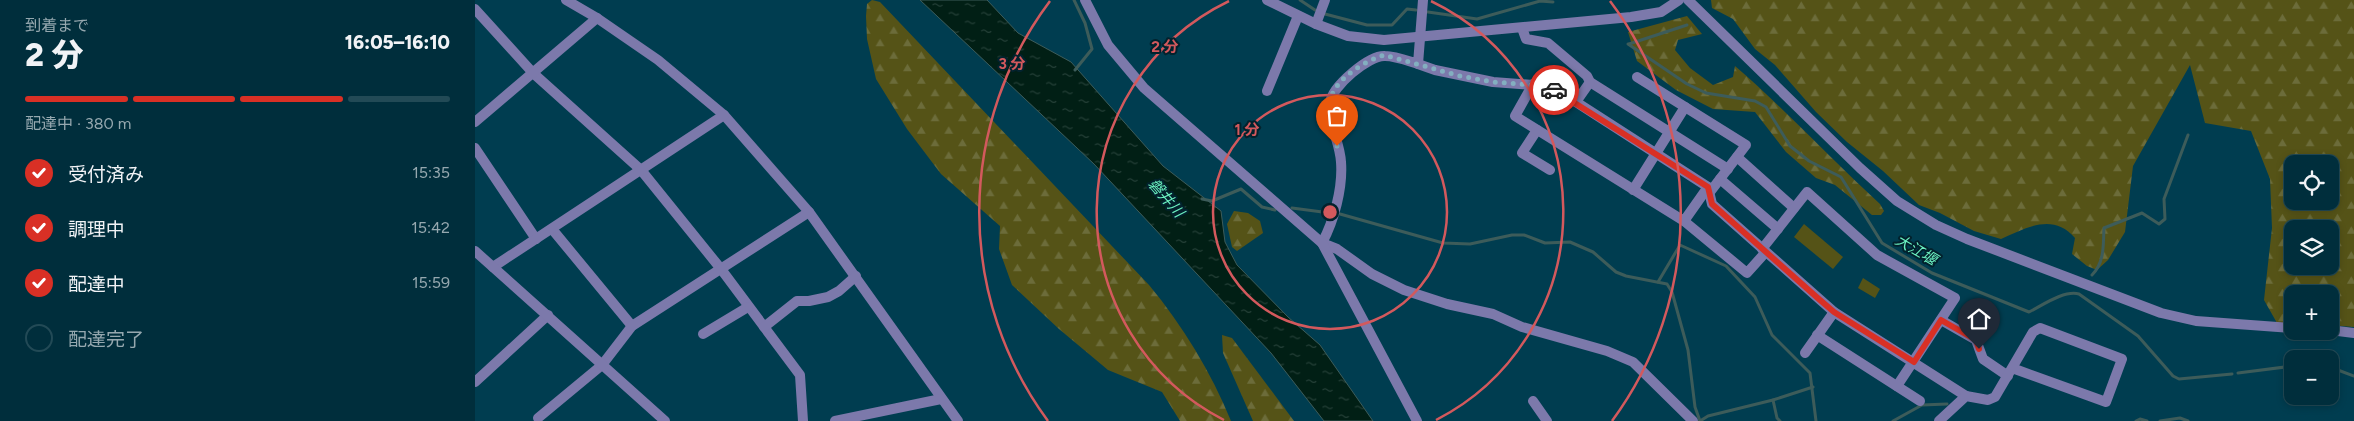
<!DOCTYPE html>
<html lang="ja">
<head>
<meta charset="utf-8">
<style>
	body { margin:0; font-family:Figtree,"Noto Sans JP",sans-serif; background:#0a3643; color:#f1f3f6; height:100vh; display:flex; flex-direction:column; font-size:19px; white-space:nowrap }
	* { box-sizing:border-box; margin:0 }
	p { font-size:16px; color:#95a8af }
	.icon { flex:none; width:28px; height:28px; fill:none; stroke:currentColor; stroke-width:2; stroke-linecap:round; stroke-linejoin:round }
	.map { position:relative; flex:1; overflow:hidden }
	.panel { display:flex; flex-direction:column; background:#002e3c; width:475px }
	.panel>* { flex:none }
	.tools { position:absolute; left:1809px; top:155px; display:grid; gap:10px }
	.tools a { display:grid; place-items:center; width:55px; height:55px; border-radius:10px; background:#002e3c; box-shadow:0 2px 8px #0003,0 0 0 1px #224a56; font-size:25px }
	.pin { position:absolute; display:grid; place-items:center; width:42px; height:42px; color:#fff; margin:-51px -21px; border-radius:50% 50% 50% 0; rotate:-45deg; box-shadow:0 0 5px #0007 }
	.pin .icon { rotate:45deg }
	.courier { position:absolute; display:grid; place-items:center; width:50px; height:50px; margin:-25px; border:4px solid #d93025; border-radius:50%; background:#fff; color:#222; box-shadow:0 1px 6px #0007 }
	.summary em { font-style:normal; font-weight:800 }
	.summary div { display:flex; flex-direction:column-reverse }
	.summary { display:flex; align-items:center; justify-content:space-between; height:85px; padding:0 25px }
	h1 { font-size:32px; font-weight:800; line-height:38px }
	.bar { display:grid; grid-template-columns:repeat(4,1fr); gap:8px 5px; align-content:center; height:60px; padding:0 25px }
	.bar i { height:6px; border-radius:4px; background:#224a56 }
	.bar .on { background:#d93025 }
	.bar p { grid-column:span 4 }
	ol { padding:0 25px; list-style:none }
	li { display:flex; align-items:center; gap:15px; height:55px }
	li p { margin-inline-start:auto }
	li .icon { padding:5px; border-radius:50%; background:#d93025; color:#fff; stroke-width:4 }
	li:last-child { color:#95a8af }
	li i { width:28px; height:28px; border:2px solid #224a56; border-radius:50% }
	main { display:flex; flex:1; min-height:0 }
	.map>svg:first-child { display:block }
	.forest { fill:url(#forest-firs); fill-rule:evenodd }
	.park { fill:#555317 }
	.water { fill:url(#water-ripples); stroke:#3d5c5a }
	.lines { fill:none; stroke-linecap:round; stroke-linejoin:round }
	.stream { stroke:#3d5c5a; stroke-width:3 }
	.minor { stroke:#7c79ab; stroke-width:10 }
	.tertiary { stroke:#7c79ab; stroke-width:10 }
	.done { stroke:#83afc0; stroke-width:5; stroke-dasharray:0 9 }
	.route { stroke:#d93025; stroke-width:6 }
	.ring { fill:none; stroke:#d3595d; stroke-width:2.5 }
	.labels { text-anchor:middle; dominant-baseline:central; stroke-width:4; stroke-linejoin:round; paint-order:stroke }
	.water-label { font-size:15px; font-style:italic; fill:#6bf0c0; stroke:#02222d }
	.centre { fill:#d3595d; stroke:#02222d; stroke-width:2.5 }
	.ring-label { font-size:15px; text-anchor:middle; font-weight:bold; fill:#d3595d; stroke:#02222d; stroke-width:4; stroke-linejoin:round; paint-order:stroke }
</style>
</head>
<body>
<main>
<section class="panel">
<div class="summary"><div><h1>2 分</h1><p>到着まで</p></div><em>16:05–16:10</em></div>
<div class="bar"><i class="on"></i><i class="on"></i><i class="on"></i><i></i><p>配達中 · 380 m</p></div>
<ol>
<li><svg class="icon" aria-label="check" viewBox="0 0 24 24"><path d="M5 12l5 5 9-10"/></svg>受付済み<p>15:35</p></li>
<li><svg class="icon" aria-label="check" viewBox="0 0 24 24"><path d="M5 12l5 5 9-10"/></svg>調理中<p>15:42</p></li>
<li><svg class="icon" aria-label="check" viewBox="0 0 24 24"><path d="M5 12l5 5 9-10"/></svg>配達中<p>15:59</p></li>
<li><i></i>配達完了</li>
</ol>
</section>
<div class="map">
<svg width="1879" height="421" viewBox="0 0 1879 421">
	<defs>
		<pattern id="forest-firs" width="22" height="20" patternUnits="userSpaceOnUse" patternTransform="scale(1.25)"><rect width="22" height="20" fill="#555317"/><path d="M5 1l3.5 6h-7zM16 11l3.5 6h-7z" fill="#6c6c3a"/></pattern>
		<pattern id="water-ripples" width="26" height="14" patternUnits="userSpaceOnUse" patternTransform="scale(1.25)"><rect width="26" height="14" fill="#011f15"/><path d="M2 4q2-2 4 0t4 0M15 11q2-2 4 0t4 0" fill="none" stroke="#254038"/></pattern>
	</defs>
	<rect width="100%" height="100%" fill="#003d50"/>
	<g class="forest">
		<path d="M397,0L405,2L674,285C708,326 736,372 756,421H705L687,392L633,370L584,329L537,285L524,249L525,226L466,174L432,129L401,79L392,39L391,16L392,4Z"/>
		<path d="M1236,0H1879V327L1855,325V294H1818L1817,324L1802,323L1789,300L1797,228L1795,179L1776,131L1730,123L1715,65L1658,166L1650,232L1633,260L1622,270L1612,266L1597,254L1600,238C1578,212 1551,228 1526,239L1499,231L1465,213L1444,205L1408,171L1372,142L1341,112L1300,65L1280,49L1258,19L1237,8ZM1818,164H1855V201H1818ZM1818,229H1855V266H1818Z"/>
		<path d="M1212,16L1227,34L1203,40L1200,50L1215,68L1238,85L1258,77L1260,66C1311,110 1356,159 1405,204L1409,211L1406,215H1397L1360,185L1341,178L1311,152L1280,112L1238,109L1201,90L1162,61L1153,32Z"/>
		<path d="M759,211L773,213L785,221L788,233L762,251L757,247L752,224Z"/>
		<path d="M747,335L757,338L819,421H778L748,353Z"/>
	</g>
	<g class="park">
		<path d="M1329,224L1368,257L1358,269L1319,237Z"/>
		<path d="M1388,278L1405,289L1400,298L1383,288Z"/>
	</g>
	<path class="water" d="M445,0H512L543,33L596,62L688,166L746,211L750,242L762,265L813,317L845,345L898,421H849L796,353L619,164Z"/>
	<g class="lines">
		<g class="stream">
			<path d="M599,0L610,23L617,49L600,70"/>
			<path d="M825,0L840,10"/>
			<path d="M953,12L1002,19L1065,1L1078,2"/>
			<path d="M850,14L892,25H917L932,9L941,10"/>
			<path d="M1153,44L1212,84L1231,93L1280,101L1291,107L1315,146L1334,161L1366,177L1407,243L1457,273L1554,312C1568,305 1589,290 1604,294L1663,336L1698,376L1704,379L1757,374"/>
			<path d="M1154,44L1212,25"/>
			<path d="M727,199L737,201L766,189L787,207L800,210"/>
			<path d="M817,208L855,213"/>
			<path d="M865,214L968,243L995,244L1037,235H1049L1070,243L1095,242L1118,252L1141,272L1151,276L1192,284L1197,292L1213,350L1220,407L1225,421"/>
			<path d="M1617,275C1630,262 1628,245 1629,228L1667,213L1684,224L1690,219L1689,199L1713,135"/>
			<path d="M1183,282L1205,245L1251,266L1280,297L1297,335L1335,373L1341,421"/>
			<path d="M1855,367L1879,376"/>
			<path d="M1763,373L1818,366"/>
			<path d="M1298,400L1302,418L1305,421"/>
			<path d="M1225,421L1233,416L1298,400L1338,387"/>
			<path d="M1418,421L1447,405L1472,404"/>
			<path d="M1661,421L1665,419L1672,421"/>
			<path d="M1685,421L1705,418L1713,421"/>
		</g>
		<g class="minor">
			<path d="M91,0L122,18L183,60L249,115L334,212L483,421"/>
			<path d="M948,0L943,64C933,61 921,56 910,56C894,55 857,86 855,103C853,124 865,142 866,162C868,188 859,221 847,243L862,249L897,274L929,290L972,304L1018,314L1047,327L1132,351L1158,362L1218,421"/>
			<path d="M0,9L58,73L166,170L246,269L325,375L328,421"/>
			<path d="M841,24L850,0"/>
			<path d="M1047,28L1051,39L1073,43L1112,76L1115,82L1253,169"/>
			<path d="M943,64L960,70L1018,82L1071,86L1101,102L1233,187L1237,204L1359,312L1491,396"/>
			<path d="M1162,77L1271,145L1235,192"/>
			<path d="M1058,84L1040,116L1209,221L1272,273L1290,253"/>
			<path d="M792,91L823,16"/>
			<path d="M1101,102L1115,82"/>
			<path d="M0,122L122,18"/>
			<path d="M1062,130L1047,153L1075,170"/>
			<path d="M0,148L61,239"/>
			<path d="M1262,157L1319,208"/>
			<path d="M1245,179L1303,229"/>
			<path d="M1158,190L1210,107"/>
			<path d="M1209,221L1233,187"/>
			<path d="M77,229L157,326"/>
			<path d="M1287,249L1332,192L1402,255L1480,298L1422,386"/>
			<path d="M18,267L249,115"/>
			<path d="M1466,320L1501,340L1508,359L1533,376"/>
			<path d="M289,327L322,301H334L353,297L364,291L381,276"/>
			<path d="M228,334L273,307"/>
			<path d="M1342,335L1445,401"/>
			<path d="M1330,353L1359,312"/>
			<path d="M0,382L73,315"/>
			<path d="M1058,401L1072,421"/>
			<path d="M63,418L127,365L157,326L334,212"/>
			<path d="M360,421L466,399"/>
			<path d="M1464,421L1491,396L1513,400L1520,397L1558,332L1565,328L1647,359L1631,402L1537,368"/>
		</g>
		<g class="tertiary">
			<path d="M610,0L633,45L669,88L847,243L942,421"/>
			<path d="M792,0L841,24L873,36L909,40L1156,17L1186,12L1204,0"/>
			<path d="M1213,0L1385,168L1422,201L1461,225L1492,239L1686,313L1721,321L1818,328"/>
			<path d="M0,251L190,421"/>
			<path d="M1855,330L1879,333"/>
		</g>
	</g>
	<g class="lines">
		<path class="done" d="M862,146C858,132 854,117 855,103C857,80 890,61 909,55L985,76L1018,82L1071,86L1079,90"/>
		<path class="route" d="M1079,90L1233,187L1237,204L1345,300L1359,312L1439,362L1466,320L1501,340L1504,349"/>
	</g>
	<g class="ring">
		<circle cx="855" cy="212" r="117"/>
		<path d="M749 420A234 234 0 0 1 754 1M956 1A234 234 0 0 1 961 420"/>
		<path d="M573 421A351 351 0 0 1 575 1M1135 1A351 351 0 0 1 1137 421"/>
	</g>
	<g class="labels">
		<g class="water-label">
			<text transform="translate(691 198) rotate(49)">磐井川</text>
			<text transform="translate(1441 250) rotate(30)">大江堰</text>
		</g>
	</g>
	<circle cx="855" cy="212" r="8" class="centre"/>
	<g class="ring-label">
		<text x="690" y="52">2 分</text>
		<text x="537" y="69">3 分</text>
		<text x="772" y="135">1 分</text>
	</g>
</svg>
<div class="tools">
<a><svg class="icon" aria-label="locate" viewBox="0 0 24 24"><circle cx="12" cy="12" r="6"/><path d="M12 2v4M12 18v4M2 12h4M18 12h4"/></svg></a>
<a><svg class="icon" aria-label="layers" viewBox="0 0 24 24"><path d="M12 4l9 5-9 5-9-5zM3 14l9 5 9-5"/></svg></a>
<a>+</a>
<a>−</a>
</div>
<div class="pin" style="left:862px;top:146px;background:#ea580c"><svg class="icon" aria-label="bag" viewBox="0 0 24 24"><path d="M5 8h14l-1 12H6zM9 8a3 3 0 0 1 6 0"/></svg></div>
<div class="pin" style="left:1504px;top:349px;background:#1f2937"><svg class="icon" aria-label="home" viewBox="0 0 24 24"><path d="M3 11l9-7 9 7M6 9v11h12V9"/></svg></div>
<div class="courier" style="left:1079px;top:90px"><svg class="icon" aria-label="car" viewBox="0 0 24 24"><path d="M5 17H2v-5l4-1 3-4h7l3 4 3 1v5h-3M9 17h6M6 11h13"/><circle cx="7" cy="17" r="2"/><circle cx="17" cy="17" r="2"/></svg></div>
</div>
</main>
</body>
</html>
